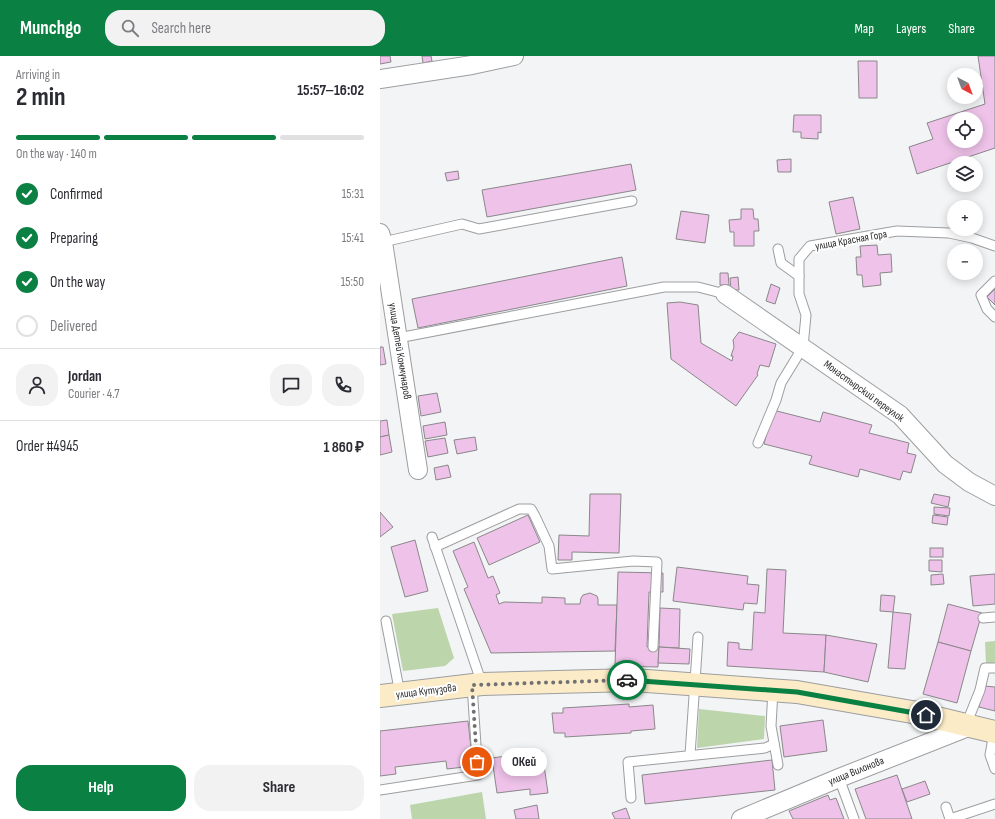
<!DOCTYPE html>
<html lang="en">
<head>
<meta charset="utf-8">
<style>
	body { margin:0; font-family:"Sofia Sans Condensed",sans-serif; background:#f2f2f3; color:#2b2b33; height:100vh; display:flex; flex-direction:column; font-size:15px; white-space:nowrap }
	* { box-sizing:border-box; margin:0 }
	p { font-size:13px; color:#7c7c81 }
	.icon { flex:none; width:22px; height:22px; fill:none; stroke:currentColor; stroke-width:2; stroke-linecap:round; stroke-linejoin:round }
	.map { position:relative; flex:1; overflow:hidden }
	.drawer { display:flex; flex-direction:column; background:#fff; width:380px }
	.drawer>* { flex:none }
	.needle { width:26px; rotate:139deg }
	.fabs { position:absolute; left:567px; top:12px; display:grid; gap:8px }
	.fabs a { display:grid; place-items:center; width:36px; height:36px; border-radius:50%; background:#fff; box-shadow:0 2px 10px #0003; font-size:20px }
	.pin { position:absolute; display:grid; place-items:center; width:34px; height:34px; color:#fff; margin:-17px; border:2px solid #fff; border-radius:50%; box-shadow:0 1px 4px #0007 }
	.courier { position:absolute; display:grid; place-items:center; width:40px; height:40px; margin:-20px; border:3px solid #0b8043; border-radius:50%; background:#fff; color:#222; box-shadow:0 1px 5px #0007 }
	.bubble { position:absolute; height:28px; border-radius:14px; background:#fff; box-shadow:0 2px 10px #0003; font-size:13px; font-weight:700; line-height:28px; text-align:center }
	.overview em { font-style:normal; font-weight:700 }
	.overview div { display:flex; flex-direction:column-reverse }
	.overview { display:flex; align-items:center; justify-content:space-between; height:68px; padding:0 16px }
	h1 { font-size:26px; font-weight:700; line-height:30px }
	.bar { display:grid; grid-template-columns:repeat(4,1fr); gap:6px 4px; align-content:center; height:48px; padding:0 16px }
	.bar i { height:5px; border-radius:3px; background:#e1e1e2 }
	.bar .active { background:#0b8043 }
	.bar p { grid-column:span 4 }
	.line { display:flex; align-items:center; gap:10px; padding:0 16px; border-top:1px solid #e1e1e2 }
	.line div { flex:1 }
	.round { display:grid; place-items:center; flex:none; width:42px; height:42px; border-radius:16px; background:#f2f2f3 }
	ol { padding:0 16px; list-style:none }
	li { display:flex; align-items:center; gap:12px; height:44px }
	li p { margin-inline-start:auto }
	li .icon { padding:4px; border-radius:50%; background:#0b8043; color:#fff; stroke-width:4 }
	li:last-child { color:#7c7c81 }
	li i { width:22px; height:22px; border:2px solid #e1e1e2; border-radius:50% }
	.button { display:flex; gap:8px; margin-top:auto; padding:8px 16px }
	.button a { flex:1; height:46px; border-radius:16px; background:#0b8043; color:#fff; font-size:16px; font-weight:700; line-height:46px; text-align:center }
	.button a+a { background:#f2f2f3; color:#2b2b33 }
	header { display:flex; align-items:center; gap:24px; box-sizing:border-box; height:56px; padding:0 20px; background:#0b8043; color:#fff }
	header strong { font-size:19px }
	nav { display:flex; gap:22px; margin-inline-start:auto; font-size:14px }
	.search { width:280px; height:36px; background:#f2f2f3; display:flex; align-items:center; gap:10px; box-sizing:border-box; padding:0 14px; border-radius:16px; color:#7c7c81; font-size:15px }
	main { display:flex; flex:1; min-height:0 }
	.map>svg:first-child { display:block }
	.green { fill:#bcd5aa }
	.building { fill:#eec2e9; stroke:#8a888a; fill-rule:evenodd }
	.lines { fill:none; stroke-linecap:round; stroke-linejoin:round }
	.service-casing { stroke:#9d9ea0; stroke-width:11 }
	.minor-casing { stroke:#9d9ea0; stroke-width:20 }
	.secondary-casing { stroke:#9d9ea0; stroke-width:24 }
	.service { stroke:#fff; stroke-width:9 }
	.minor { stroke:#fff; stroke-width:18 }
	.secondary { stroke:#fbebc6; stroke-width:22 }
	.done { stroke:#717173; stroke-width:4; stroke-dasharray:0 7.2 }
	.route { stroke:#0b8043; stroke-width:5 }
	.labels { text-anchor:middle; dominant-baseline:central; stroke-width:4; stroke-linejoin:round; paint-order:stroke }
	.street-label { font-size:11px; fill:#2b2b2d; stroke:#fff }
</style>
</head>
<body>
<header>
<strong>Munchgo</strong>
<div class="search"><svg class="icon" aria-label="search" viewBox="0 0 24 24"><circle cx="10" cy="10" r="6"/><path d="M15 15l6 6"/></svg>Search here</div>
<nav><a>Map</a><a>Layers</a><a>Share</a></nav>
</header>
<main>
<section class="drawer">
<div class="overview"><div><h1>2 min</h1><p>Arriving in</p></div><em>15:57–16:02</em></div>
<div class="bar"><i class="active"></i><i class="active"></i><i class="active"></i><i></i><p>On the way · 140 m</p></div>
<ol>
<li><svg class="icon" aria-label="check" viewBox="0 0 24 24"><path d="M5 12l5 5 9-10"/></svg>Confirmed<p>15:31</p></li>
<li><svg class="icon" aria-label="check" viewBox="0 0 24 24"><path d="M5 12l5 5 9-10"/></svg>Preparing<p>15:41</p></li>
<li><svg class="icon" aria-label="check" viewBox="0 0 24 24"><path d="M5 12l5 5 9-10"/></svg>On the way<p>15:50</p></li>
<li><i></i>Delivered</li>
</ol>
<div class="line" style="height:72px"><a class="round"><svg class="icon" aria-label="person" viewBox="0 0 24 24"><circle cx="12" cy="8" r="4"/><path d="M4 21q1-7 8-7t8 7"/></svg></a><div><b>Jordan</b><p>Courier · 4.7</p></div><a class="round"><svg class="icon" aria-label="chat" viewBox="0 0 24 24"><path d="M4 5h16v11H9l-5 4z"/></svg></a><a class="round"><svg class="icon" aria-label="phone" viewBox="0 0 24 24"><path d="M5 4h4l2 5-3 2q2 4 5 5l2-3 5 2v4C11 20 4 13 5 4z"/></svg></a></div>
<div class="line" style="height:52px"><div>Order #4945</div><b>1 860 ₽</b></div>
<div class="button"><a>Help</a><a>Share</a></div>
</section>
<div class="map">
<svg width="615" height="763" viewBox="0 0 615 763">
	<rect width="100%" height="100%" fill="#f3f4f6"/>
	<g class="green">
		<path d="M58,552L74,602L65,610L23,615L12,558Z"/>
		<path d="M615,585V607H606L605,586Z"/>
		<path d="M319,653L385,660L384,683L317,692Z"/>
		<path d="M102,736L106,763H32L30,749Z"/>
	</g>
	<g class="building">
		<path d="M0,0H10L11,6L0,8Z"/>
		<path d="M42,0H51L52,5L43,7Z"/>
		<path d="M598,0H615V92L537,118L529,91L553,83L547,67L605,48ZM574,63H596V85H574Z"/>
		<path d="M478,5H497V42H479Z"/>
		<path d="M414,59H441V77L438,76V83L421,82V76H413Z"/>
		<path d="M411,103V116H398L397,104Z"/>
		<path d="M251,108L256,134L107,161L102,134Z"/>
		<path d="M78,115L79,123L67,125L65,117Z"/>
		<path d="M473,141L480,173L456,178L449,146Z"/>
		<path d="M361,153H373L374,163H378L379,175H374V190H354V176H350L349,164L361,163Z"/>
		<path d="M301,155L329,159L325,187L296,183Z"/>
		<path d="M497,189L498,199L511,198L512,216L500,217L501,229L483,231L482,219H477L476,201H481L480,190Z"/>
		<path d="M242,201L247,230L38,272L32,243Z"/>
		<path d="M340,217H348L349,229H340Z"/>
		<path d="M358,221L359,234H351L350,222Z"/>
		<path d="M391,228L400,232L395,248L386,245Z"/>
		<path d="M615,233V249L607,241Z"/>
		<path d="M300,246L318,249L321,287L352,305L353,300H351L354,291L353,284L359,276L396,288L389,311L380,309L377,318L378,319L356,350L291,303L287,247Z"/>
		<path d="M0,291H3L6,308L0,309Z"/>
		<path d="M57,337L61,356L41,360L38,340Z"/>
		<path d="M393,354L440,366L443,356L492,369L489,377L529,387L527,397L536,399L531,417L523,415L520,424L480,413L478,421L429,408L432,400L384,388Z"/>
		<path d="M7,364L9,379L0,381V365Z"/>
		<path d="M65,366L67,379L45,383L43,370Z"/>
		<path d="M9,379L12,396L0,399V381Z"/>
		<path d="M95,381L97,394L77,398L74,384Z"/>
		<path d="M65,382L68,397L48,401L45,385Z"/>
		<path d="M68,409L71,421L56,424L54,412Z"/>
		<path d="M210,438H241L239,497L192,496V504H178L179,479L209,480Z"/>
		<path d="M554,438L570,441L568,451L551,447Z"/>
		<path d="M554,451L570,452L569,460L554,458Z"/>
		<path d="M0,456L13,471L0,481Z"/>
		<path d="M148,459L160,486L109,509L97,482Z"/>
		<path d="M553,459L568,461L567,469L552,467Z"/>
		<path d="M35,484L48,535L25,541L11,491Z"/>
		<path d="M94,486L108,522L113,520L120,537L116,539L119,548L124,546L162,547V541L185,542V548H200L201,542L203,539L210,537L217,540L218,543V549H237L235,595L111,597L84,533L88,531L73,495Z"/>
		<rect x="550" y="492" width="13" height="9"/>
		<path d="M549,504H562V516L549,515Z"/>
		<path d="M297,511L368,520L367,528L379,529L377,548L364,547L363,554L293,545Z"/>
		<path d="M387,513L406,514L403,577L446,579L444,616L347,610L348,586L359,587V593L372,594L374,556L385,557Z"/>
		<path d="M238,516L283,517V536H269L267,591H279L278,611L235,610Z"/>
		<path d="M563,518L564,528L551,529V519Z"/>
		<path d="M615,518V548L593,550L590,520Z"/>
		<path d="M501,539L515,540L513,556L500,555Z"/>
		<path d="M568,548L602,557L591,595L558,586Z"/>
		<path d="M280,552L300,553L299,592L279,591Z"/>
		<path d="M513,556L531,558L525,613L508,612Z"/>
		<path d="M446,579L497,588L488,626L444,616Z"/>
		<path d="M558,586L591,595L577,647L543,638Z"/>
		<path d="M279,591L310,593L309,608L278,607Z"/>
		<path d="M604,630L615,631V655L599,651Z"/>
		<path d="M249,648V651L273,649L275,673L251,675V677L185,681V677H174L172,657H183V652Z"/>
		<path d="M443,664L447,695L404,701L400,670Z"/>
		<path d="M88,665L93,710L67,713L66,705L15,711L16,718L0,720V675Z"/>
		<path d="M162,695L168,737L150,739V733L117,737L112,702Z"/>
		<path d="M392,704L395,734L265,748L262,719Z"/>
		<path d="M517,719L532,763H486L475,733Z"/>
		<path d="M545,725L550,738L527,746L522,733Z"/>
		<path d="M448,739L450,744L456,742L464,763H413L409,755Z"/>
		<path d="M157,749L159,763H136L134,754Z"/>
		<path d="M246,752L250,763H235L232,757Z"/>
	</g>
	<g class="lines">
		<defs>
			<g id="service">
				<path d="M3,186L82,168L99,173L252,145"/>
				<path d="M398,193L401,207L419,220"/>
				<path d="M615,225L601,239L607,253L615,261"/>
				<path d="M18,282L284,231H318L345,238"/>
				<path d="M378,387L396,344L401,327L423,291L426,259L419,238V203L430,190L517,175L569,177L592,182L615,190"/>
				<path d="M52,481L102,628"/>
				<path d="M55,491L139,453H151L155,460L169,490L172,513L253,505L277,506L273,591"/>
				<path d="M603,562L615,561"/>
				<path d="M6,565L20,638"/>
				<path d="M393,634L391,670L398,709"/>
				<path d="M586,669L600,634L605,612H615"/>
				<path d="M614,676L610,699L615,713"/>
				<path d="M310,699L318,581"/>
				<path d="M459,722L474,763"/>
				<path d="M0,734L98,719L92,629"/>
				<path d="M251,742L248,706L385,692L394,688"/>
				<path d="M566,751L570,763"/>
				<path d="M570,763L615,748"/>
			</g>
			<g id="minor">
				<path d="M0,23L92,9L134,0"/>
				<path d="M0,177L3,186L38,414"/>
				<path d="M345,238L520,359L565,408L589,426L615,440"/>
				<path d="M361,763L459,722L591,670"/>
			</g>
			<path id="secondary" d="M0,640L102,628L253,624L417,636L532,656L615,676"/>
		</defs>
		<use href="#service" class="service-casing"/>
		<use href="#minor" class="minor-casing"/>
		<use href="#secondary" class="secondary-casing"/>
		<use href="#service" class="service"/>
		<use href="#minor" class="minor"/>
		<use href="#secondary" class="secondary"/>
	</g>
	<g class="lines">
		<path class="done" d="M97,706L92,629L247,624"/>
		<path class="route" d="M247,624L417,636L546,659"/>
	</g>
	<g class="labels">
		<g class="street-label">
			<text transform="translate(471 184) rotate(-10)">улица Красная Гора</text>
			<text transform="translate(20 295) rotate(81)">улица Детей Коммунаров</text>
			<text transform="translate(484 335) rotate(36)">Монастырский переулок</text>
			<text transform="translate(46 635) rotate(-7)">улица Кутузова</text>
			<text transform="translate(476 715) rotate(-22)">улица Вилонова</text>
		</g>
	</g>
</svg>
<div class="fabs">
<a><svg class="needle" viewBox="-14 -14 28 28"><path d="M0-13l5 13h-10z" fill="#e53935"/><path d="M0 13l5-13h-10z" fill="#7c7c81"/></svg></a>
<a><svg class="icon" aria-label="locate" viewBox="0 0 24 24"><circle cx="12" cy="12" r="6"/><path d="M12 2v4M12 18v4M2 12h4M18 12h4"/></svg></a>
<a><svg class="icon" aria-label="layers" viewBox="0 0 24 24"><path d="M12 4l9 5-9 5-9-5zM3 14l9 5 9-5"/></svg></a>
<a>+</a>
<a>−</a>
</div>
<div class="pin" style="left:97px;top:706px;background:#ea580c"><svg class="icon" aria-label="bag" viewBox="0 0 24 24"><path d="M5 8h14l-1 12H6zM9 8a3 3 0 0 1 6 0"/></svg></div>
<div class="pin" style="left:546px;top:659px;background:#1f2937"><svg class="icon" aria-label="home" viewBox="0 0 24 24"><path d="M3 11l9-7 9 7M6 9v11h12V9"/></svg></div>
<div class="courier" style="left:247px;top:624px"><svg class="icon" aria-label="car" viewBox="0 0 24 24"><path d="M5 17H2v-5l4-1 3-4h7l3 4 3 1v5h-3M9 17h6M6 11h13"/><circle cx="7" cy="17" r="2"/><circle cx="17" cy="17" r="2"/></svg></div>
<div class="bubble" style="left:121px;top:692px;width:46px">ОКей</div>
</div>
</main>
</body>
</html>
